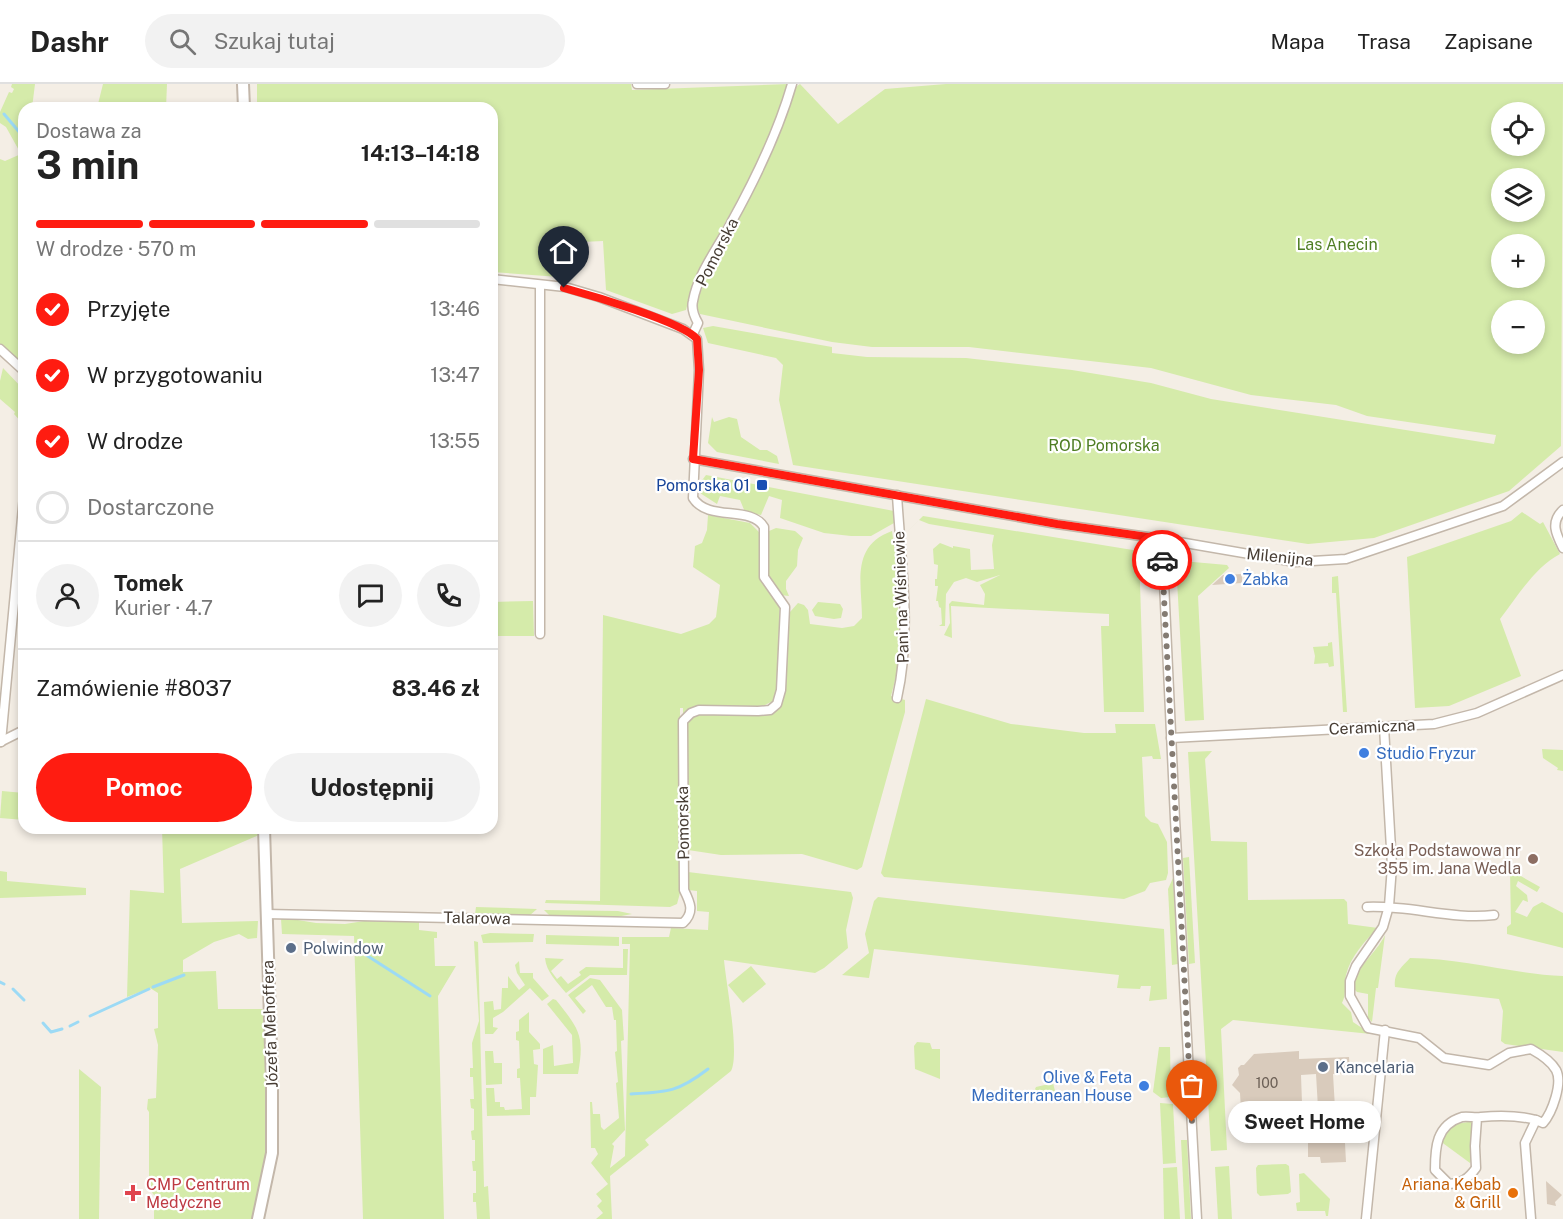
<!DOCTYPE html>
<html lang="pl">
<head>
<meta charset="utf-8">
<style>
	body { margin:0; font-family:"Public Sans",sans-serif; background:#f2f2f2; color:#222; height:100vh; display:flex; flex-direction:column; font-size:22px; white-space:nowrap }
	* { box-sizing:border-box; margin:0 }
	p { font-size:20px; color:#767676 }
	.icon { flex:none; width:33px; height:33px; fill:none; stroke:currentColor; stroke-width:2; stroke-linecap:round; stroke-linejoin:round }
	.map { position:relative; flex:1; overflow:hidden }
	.details { position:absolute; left:18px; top:18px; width:480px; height:732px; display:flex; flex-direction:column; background:#fff; border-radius:18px; box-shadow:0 3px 9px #0003 }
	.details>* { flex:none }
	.fabs { position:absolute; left:1491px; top:18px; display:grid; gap:12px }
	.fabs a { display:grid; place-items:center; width:54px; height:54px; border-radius:50%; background:#fff; box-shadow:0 3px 9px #0003; font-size:30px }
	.pin { position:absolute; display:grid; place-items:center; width:51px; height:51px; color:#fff; margin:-62px -26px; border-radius:50% 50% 50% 0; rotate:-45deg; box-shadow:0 0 6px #0007 }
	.pin .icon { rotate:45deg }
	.courier { position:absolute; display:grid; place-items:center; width:60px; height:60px; margin:-30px; border:4px solid #ff1c11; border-radius:50%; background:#fff; color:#222; box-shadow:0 2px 8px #0007 }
	.bubble { position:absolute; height:42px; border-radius:21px; background:#fff; box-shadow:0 3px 9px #0003; font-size:20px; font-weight:700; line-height:42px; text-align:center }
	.headline em { font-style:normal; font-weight:700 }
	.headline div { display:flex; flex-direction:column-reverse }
	.headline { display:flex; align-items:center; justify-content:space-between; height:102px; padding:0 18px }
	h1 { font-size:39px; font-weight:700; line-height:45px }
	.bar { display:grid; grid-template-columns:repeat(4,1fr); gap:9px 6px; align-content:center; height:72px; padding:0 18px }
	.bar i { height:8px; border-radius:4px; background:#e0e0e0 }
	.bar .on { background:#ff1c11 }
	.bar p { grid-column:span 4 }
	.line { display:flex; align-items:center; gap:15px; padding:0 18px; border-top:2px solid #e0e0e0 }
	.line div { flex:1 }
	.round { display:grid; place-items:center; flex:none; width:63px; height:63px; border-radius:32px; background:#f2f2f2 }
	ol { padding:0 18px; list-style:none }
	li { display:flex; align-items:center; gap:18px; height:66px }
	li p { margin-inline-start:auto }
	li .icon { padding:6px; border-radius:50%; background:#ff1c11; color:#fff; stroke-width:4 }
	li:last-child { color:#767676 }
	li i { width:33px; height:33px; border:3px solid #e0e0e0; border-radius:50% }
	.primary-button { display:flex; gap:12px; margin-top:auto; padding:12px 18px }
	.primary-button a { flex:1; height:69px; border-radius:36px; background:#ff1c11; color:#fff; font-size:24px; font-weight:700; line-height:69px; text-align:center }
	.primary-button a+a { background:#f2f2f2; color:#222 }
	header { display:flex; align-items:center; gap:36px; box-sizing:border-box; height:84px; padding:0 30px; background:#fff; border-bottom:2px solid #e0e0e0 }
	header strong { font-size:28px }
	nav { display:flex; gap:33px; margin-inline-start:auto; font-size:21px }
	.search { width:420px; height:54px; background:#f2f2f2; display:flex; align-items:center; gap:15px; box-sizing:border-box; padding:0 21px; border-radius:33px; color:#767676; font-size:22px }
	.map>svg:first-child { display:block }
	.green { fill:#d5ebaa; fill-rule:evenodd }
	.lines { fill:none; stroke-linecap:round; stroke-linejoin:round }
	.stream { stroke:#9cdaf5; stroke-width:3 }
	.building { fill:#d9cbbc }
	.minor-casing { stroke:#c3b7aa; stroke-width:11 }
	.tertiary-casing { stroke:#c3b7aa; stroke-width:14 }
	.minor { stroke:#fff; stroke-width:8 }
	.tertiary { stroke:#fff; stroke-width:10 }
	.done { stroke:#847b72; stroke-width:6; stroke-dasharray:0 10.8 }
	.route { stroke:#ff1c11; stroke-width:8 }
	.transit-dot { fill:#1a4fb4; stroke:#fff; stroke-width:2 }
	.shop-dot { fill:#3f7fe0; stroke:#fff; stroke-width:2 }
	.education-dot { fill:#8d6e63; stroke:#fff; stroke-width:2 }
	.service-dot { fill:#5c6f8a; stroke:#fff; stroke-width:2 }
	.health-dot { fill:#e0444e; stroke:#fff; stroke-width:2 }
	.food-dot { fill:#e8710a; stroke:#fff; stroke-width:2 }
	.labels { text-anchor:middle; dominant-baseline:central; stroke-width:4.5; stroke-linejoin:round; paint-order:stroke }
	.number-label { font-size:14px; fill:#6c6056 }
	.park-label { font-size:16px; fill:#4e7d23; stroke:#fff }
	.street-label { font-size:16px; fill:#473d34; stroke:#fff }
	.transit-label { font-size:16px; fill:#164399; stroke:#fff; text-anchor:end }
	.shop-label { font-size:16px; fill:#366cbe; stroke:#fff; text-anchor:start }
	.education-label { font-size:16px; fill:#785e54; stroke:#fff; text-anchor:end }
	.service-label { font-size:16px; fill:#4e5e75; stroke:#fff; text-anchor:start }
	.health-label { font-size:16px; fill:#be3a42; stroke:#fff; text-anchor:start }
	.food-label { font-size:16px; fill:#c56008; stroke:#fff; text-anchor:end }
</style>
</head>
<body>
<header>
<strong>Dashr</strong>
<div class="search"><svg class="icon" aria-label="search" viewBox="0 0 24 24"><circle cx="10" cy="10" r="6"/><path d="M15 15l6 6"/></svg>Szukaj tutaj</div>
<nav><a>Mapa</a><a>Trasa</a><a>Zapisane</a></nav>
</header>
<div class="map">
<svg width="1563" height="1135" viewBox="0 0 1563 1135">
	<rect width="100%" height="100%" fill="#f4eee5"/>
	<g class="green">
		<path d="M12,0H35L32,24H24V282L0,261V75L5,77L21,70L6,43L0,39V28L9,8L12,9L14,5L11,3Z"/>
		<path d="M103,0H167L166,24H97Z"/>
		<path d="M257,0H631L632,6L788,0L774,46L763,70L694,195L686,226L672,230L606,206L603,157L560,159L559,193L492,188V24H257Z"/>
		<path d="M800,0L838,40L885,5L946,0H1563L1561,362L1509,407L1374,454L1308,460L793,381L779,316L783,281L776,274L708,259L703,244L713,242L832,263V269L867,273L966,274L1072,286L1151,299L1211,315L1494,360L1496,351L1367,332L1336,321L1251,311L1151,284L969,263H872L832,258L700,230L696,222C706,187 727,158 743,126C756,103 766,79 777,55C784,41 788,7 800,0ZM1502,28H1534V62H1502ZM1502,94H1534V128H1502ZM1502,160H1534V194H1502ZM1502,226H1534V260H1502Z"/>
		<path d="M3,284L24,306V341L14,330L15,328L0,315V297Z"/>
		<path d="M712,333L714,338L729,333L737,335L741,353L760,366H767L777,372L779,380L717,368L708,359Z"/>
		<path d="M706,391L894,427V439L871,452H851L824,449L780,434L782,416L769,412L761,431L745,428L740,416L720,412L717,420L700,409V399Z"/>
		<path d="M1522,428L1540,440L1543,438L1560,470C1535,483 1517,513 1500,535L1521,592L1449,622L1415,624L1407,473L1511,437Z"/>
		<path d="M708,431L750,439L760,449C762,485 753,491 780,520L777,606L773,617L759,624L704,623L683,634V624H680V809L677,820L670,823L545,819L546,816L600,817L603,531L681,550L709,540L716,533L720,501L693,483L695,462L702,459L707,446Z"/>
		<path d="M923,432L1139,467L1144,628H1104L1101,542H1109V530L951,522L952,554L944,551L950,539L949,520L952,517L984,521L985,510L980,501L1000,491L977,498L966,494L954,498L946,510L945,542H939L942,540L941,524L939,523L938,517H936L938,502H935V495H937L938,481L934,480L933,465L940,459L953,464V462L970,465L971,486L994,485L992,461L994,451L929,440L919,436L907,448Z"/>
		<path d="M776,444L795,447L803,454L798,466L797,482L786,497V505L789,512L780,511L768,492L769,447Z"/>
		<path d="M892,447L896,476L900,577L891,612L905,616V628L862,783L857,786L802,770L721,771L688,766L686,639L694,629H772L785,607L790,528L798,519L804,521L808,526L810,540L842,544L854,542L862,534C862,500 850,462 892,447Z"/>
		<path d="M1182,477L1227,481L1229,484L1198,512L1204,636L1185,637L1176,479Z"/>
		<path d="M1338,492L1347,628H1343L1336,509H1332V493Z"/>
		<path d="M533,517L534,552H492V518Z"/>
		<path d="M818,518L840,520L843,525L841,534L834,535L815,532L812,526Z"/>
		<path d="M1332,558L1334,582L1329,583L1328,579L1314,580L1315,572L1313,563L1328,562V559Z"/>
		<path d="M926,615L1011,640L1084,649H1116L1115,640H1155L1161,675H1153L1152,672L1142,673L1145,732L1151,738L1158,740L1167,758L1168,789L1166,796L1150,799L1145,807L1124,815L884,793L881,789Z"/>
		<path d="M1542,665L1563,666V687L1557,686L1558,684L1543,674Z"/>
		<path d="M1212,667L1205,675L1211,757L1247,758L1248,816L1344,815L1347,818L1348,840L1378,844C1364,858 1351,872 1346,891C1344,901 1347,910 1342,919L1351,928L1353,938L1371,950L1233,936L1221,945L1227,1066L1211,1067L1188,668Z"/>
		<path d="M2,707L24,709V736L0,734Z"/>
		<path d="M162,744H259V751L180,785L182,839L258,837L257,854L248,855L239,850L214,858L183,876V888L216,887L218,925H263L267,1034L266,1071L253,1135H154V1111L149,1105V1028L147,1025L148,1015L156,1014L158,961L154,945L158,944V909L150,904L127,913L130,806L164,809Z"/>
		<path d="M1189,773L1195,879L1189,880L1183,774Z"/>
		<path d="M1510,786L1540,803L1537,808L1518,797L1516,802L1527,811L1528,818L1523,816L1515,828L1527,833L1533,823L1542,818L1563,829V864L1507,850V843L1511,840Z"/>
		<path d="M0,787L7,788V797L86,804V811L0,814Z"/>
		<path d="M688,788L851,808L853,814L846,846L848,864L824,884L815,889L724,876C726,899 740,970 731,987L645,1056L649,1061L610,1092L612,1135H596L603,1129L597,1122L602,1117L596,1110L608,1100L591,1079L598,1070L595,1064H591L590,1018H592L593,1030H600L601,1043L604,1046L619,1034L616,999L618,998L615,968L617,967L616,936H614L612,923H606L592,901L575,914L586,927L583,930L568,911L590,894L600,896L622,926L624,956L621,957L625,1046L612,1060L614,1062L610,1084L625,1072L630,860H622V853H669L671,844L708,846L709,828L697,827V807L688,806Z"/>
		<path d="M1173,794L1178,880L1172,881L1168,805Z"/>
		<path d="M878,813L1164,845L1167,915L1149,917L1151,902H1141L1140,905L1117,904L1119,891L874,865L869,894L842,891L869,869L865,850L874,817Z"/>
		<path d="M476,823L537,825L529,832L475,830Z"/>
		<path d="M544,826L618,827L632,830L611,834L550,832Z"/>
		<path d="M286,834L316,839L345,840L364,837L419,838V846L437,848V854H434L435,882H456L438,912L444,1135H363L354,852L282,850L281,835Z"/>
		<path d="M490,849L534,850L533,858L483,859L481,851Z"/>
		<path d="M546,851L619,853V862L546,860Z"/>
		<path d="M1385,851L1378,904H1376L1372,938L1368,934V910L1357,908L1353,904C1355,883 1376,870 1385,851Z"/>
		<path d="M478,856L484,1103L488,1102L490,1135H477L476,1118H473V1109H476V1087H473L472,1077H475V1056H472L471,1047L474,1046V1025L471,1024L470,1015H474L473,993H470V984H473L472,959L479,937L474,857L478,858Z"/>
		<path d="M623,865H628L627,891H590L566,909C558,899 546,888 545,874L564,875L551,887L557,895L561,892L568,900L581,891L579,888L586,883L623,884Z"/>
		<path d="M1410,874C1462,874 1512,890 1563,892V968L1505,960L1501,957L1503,927L1499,915L1395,903C1393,889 1402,883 1410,874Z"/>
		<path d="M519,877L520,889H533V894L549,912L542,917L530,904L503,928L493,934V943L498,944L493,950H485L484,918L493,917L494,926L501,925L502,904H508V892L519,906L525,901L517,889L515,881Z"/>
		<path d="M751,882L766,900L743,919L728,901Z"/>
		<path d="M553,915L556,916C579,945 585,951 578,990H543V965L553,961L554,982L573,979L572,951L547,920Z"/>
		<path d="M529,928V948L540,960V965L533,966L534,980L538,981L536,1013H530V1031L487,1032L486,1004H494L495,1018H500V1023H504L505,1026L522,1025L520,994H517V985L520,984L519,957L516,956V948L519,947V936Z"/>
		<path d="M917,958L930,959L932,965H940V995L915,985L914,962Z"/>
		<path d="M1159,963H1170L1171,1013L1161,1014L1153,1008Z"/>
		<path d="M485,967H493L494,979H502V1000L486,1001Z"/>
		<path d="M79,985L101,1003L99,1135H79Z"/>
		<path d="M1053,999L1057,1015L1052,1018L1038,1014L1034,1007L1036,1003Z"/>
		<path d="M1160,1019L1173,1020L1176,1079L1163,1080Z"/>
		<path d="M1474,1037C1470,1051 1476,1068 1470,1079L1440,1057L1455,1040Z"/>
		<path d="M1181,1056H1187L1191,1135H1185Z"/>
		<path d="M1286,1080L1289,1082L1291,1108L1288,1110L1260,1112L1257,1109L1256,1084L1258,1081Z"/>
		<path d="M1229,1082L1232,1135H1218L1215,1083Z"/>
		<path d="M1177,1083L1180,1135H1164L1163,1084Z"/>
		<path d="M1304,1089L1330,1115L1328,1132H1326L1325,1127H1297L1296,1119L1300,1118L1299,1090Z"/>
	</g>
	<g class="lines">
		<g class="stream">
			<path d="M4,30L20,49"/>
			<path d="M363,869L430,912"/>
			<path d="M0,898L4,900"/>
			<path d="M153,903L184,891"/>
			<path d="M13,905L24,916"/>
			<path d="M90,932L149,905"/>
			<path d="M43,939L51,948L62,945"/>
			<path d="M70,942L78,938"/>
			<path d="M631,1010C668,1008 678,1008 708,985"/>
		</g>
	</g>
	<g class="building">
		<path d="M1242,490V499L1212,501L1223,491Z"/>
		<path d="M1299,967V975L1349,973L1350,989L1333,990L1336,1041L1344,1040L1346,1078L1321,1079L1320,1073H1308V1058H1320L1316,990L1301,991L1302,1019L1294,1020L1287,1029L1272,1030V1027H1267V1024L1241,1026L1240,1009L1232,1001L1239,991L1238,984L1241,981H1244L1254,970Z"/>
		<path d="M1546,1097L1562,1111L1555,1118L1556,1122L1547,1120Z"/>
	</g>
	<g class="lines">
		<defs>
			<g id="minor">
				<path d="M637,0H665"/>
				<path d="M693,250L698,239C694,232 691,225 693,217C698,189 718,164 731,139C756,94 778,49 792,0"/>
				<path d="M0,265L24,287"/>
				<path d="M693,375L1057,440L1162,455L1295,478L1346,475L1503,422L1563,378"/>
				<path d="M1563,426C1550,438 1556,450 1563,464"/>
				<path d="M1162,455L1175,735L1197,1135"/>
				<path d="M540,550V201"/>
				<path d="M897,614C912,548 901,478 897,411"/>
				<path d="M1384,643L1392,782L1389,822L1383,843L1356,882L1350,897V912L1368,944L1419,954L1444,974L1489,981L1509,969L1531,965C1540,970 1551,977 1556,986C1563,999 1552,1029 1543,1039L1536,1036L1525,1059L1531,1135"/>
				<path d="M1171,654L1434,640L1477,629L1563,591"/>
				<path d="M0,658L24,646"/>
				<path d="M1,658L24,412"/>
				<path d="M1367,823C1410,821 1452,836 1494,831"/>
				<path d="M266,830L683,839C695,828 690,818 684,806L683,637L691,629L699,626L758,627L770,626L777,620L781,606L785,523L764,493V443C751,421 708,438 693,414L699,286L697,255L683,245L599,213L565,203L492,195"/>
				<path d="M1477,1034L1475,1062L1476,1084C1468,1095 1462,1099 1449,1100L1435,1086C1435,1064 1436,1041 1462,1033C1468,1032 1475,1034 1481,1033C1501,1031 1517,1031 1536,1036"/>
				<path d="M1366,1135L1385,946"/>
			</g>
			<g id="tertiary">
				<path d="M243,0L244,24"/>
				<path d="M258,1135L272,1069V997L264,744"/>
			</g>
		</defs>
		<use href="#minor" class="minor-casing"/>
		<use href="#tertiary" class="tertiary-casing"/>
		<use href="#minor" class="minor"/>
		<use href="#tertiary" class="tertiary"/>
	</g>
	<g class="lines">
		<path class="done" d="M1162,476L1192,1038"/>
		<path class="route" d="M564,204C590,211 683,238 697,255L699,286L693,375L1057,440L1162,455V476"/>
	</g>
	<rect class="transit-dot" x="756" y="395" width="12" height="12" rx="3"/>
	<g class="shop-dot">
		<circle cx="1230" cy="495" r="6"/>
		<circle cx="1364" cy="669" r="6"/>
		<circle cx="1144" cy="1002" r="6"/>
	</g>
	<circle class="education-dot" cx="1533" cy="775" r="6"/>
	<g class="service-dot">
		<circle cx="291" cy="864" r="6"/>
		<circle cx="1323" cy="983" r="6"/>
	</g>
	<path class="health-dot" d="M130 1100h6v6h6v6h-6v6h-6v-6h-6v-6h6z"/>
	<circle class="food-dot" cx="1513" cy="1109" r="6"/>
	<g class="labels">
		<g class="number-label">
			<text x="1267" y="999">100</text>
		</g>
		<g class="park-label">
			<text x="1337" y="160">Las Anecin</text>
			<text x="1104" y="361">ROD Pomorska</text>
		</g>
		<g class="street-label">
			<text transform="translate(717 168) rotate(-63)">Pomorska</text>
			<text transform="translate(1280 473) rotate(6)">Milenijna</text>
			<text transform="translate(901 513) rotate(-92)">Pani na Wiśniewie</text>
			<text transform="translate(1372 643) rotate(-3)">Ceramiczna</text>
			<text transform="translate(683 739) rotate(-91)">Pomorska</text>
			<text transform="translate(477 834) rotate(1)">Talarowa</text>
			<text transform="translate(270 940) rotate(-92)">Józefa Mehoffera</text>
		</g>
		<g class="transit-label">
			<text x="750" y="401">Pomorska 01</text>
		</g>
		<g class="shop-label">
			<text x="1242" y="495">Żabka</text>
			<text x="1376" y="669">Studio Fryzur</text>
			<text x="1132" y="993" text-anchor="end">Olive &amp; Feta<tspan x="1132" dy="18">Mediterranean House</tspan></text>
		</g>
		<g class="education-label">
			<text x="1521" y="766">Szkoła Podstawowa nr<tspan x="1521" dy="18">355 im. Jana Wedla</tspan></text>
		</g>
		<g class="service-label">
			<text x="303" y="864">Polwindow</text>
			<text x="1335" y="983">Kancelaria</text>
		</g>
		<g class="health-label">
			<text x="146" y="1100">CMP Centrum<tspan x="146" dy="18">Medyczne</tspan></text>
		</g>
		<g class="food-label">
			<text x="1501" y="1100">Ariana Kebab<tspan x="1501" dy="18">&amp; Grill</tspan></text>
		</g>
	</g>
</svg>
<div class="fabs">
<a><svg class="icon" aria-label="locate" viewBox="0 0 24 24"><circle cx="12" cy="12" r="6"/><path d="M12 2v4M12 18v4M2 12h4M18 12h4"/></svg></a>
<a><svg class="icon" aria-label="layers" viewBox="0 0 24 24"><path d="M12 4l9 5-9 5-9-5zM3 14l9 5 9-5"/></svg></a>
<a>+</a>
<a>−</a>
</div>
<div class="pin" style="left:1192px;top:1038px;background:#ea580c"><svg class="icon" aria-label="bag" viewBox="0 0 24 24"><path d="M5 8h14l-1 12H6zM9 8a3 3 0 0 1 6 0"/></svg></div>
<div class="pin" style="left:564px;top:204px;background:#1f2937"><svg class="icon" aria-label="home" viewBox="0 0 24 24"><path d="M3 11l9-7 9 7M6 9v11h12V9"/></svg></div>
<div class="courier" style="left:1162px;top:476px"><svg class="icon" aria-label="car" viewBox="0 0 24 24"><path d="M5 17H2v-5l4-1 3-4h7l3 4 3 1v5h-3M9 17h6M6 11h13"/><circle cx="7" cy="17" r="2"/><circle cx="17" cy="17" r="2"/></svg></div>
<div class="bubble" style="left:1228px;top:1017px;width:153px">Sweet Home</div>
<section class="details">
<div class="headline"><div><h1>3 min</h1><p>Dostawa za</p></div><em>14:13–14:18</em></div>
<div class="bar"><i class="on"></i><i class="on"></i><i class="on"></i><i></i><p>W drodze · 570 m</p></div>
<ol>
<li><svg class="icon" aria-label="check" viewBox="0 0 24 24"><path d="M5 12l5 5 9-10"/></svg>Przyjęte<p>13:46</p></li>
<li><svg class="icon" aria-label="check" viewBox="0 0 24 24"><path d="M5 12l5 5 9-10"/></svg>W przygotowaniu<p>13:47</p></li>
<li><svg class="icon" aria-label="check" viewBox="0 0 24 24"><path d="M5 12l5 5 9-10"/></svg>W drodze<p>13:55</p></li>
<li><i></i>Dostarczone</li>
</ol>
<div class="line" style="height:108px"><a class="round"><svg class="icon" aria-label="person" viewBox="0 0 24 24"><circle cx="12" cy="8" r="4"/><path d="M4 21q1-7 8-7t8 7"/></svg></a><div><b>Tomek</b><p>Kurier · 4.7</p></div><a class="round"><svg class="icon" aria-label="chat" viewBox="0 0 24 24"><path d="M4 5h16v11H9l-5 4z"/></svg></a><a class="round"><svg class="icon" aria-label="phone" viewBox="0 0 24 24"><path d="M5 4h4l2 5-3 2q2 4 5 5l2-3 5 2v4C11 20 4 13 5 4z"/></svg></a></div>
<div class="line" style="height:78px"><div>Zamówienie #8037</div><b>83.46 zł</b></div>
<div class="primary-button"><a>Pomoc</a><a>Udostępnij</a></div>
</section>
</div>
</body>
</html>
